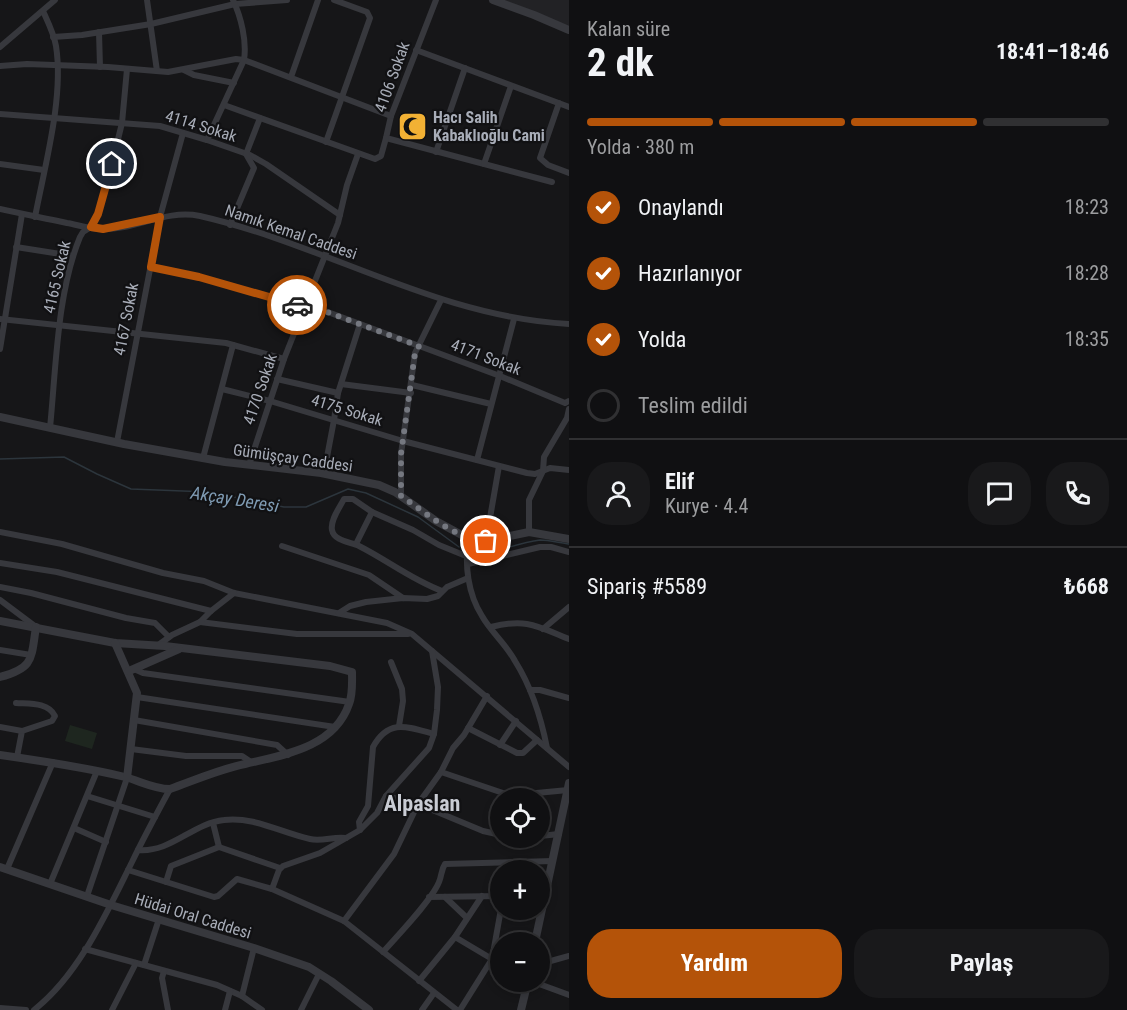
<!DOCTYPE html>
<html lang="tr">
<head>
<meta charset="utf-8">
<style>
	body { margin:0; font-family:"Roboto Condensed",sans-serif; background:#19191b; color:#f1f3f6; height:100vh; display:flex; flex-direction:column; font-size:22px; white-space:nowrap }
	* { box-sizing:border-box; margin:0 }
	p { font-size:20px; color:#9c9d9f }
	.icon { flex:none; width:33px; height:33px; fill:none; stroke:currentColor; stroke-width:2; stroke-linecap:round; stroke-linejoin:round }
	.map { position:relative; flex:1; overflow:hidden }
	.sheet { display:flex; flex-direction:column; background:#101012; width:558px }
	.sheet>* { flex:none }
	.tools { position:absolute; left:490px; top:788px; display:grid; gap:12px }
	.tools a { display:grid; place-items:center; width:60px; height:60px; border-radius:50%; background:#101012; box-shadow:0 3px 9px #0003,0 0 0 2px #303032; font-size:30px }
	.pin { position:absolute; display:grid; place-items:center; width:51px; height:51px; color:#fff; margin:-26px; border:3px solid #fff; border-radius:50%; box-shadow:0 2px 6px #0007 }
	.courier { position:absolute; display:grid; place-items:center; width:60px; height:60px; margin:-30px; border:4px solid #b45309; border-radius:50%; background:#fff; color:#222; box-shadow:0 2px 8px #0007 }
	.head em { font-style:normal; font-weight:700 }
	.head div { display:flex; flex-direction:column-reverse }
	.head { display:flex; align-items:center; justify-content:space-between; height:102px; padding:0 18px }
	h1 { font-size:39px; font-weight:700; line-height:45px }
	.bar { display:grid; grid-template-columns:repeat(4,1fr); gap:9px 6px; align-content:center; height:72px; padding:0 18px }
	.bar i { height:8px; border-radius:4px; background:#303032 }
	.bar .current { background:#b45309 }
	.bar p { grid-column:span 4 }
	.line { display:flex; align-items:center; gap:15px; padding:0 18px; border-top:2px solid #303032 }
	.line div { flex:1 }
	.round { display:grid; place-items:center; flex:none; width:63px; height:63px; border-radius:24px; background:#19191b }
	ol { padding:0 18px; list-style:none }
	li { display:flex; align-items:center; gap:18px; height:66px }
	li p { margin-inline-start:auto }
	li .icon { padding:6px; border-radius:50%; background:#b45309; color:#fff; stroke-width:4 }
	li:last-child { color:#9c9d9f }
	li i { width:33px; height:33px; border:3px solid #303032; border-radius:50% }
	.action { display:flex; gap:12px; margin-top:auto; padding:12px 18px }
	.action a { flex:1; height:69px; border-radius:24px; background:#b45309; color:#fff; font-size:24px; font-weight:700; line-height:69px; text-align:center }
	.action a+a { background:#19191b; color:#f1f3f6 }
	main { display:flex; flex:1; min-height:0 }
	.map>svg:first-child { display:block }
	.built { fill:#222225 }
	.green { fill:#1e261f }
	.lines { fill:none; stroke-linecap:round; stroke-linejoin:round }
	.stream { stroke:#2c353c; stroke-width:1.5 }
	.minor { stroke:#37383d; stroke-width:6 }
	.tertiary { stroke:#37383d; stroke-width:8 }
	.done { stroke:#757880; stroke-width:6; stroke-dasharray:0 10.8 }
	.route { stroke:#b45309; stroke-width:8 }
	.labels { text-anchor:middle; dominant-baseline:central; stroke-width:4.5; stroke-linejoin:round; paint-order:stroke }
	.street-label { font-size:16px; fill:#a8adb8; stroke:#111113 }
	.poi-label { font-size:16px; font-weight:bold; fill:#a8adb8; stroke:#111113; text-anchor:start }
	.water-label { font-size:18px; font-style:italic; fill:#7f9bb3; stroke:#111113 }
	.district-label { font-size:22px; font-weight:bold; fill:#c9ccd4; stroke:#111113 }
</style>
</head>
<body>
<main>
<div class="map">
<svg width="569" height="1010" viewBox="0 0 569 1010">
	<rect width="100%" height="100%" fill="#161618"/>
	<path class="built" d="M493,0H569V31Z"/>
	<path class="green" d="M70,725L97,733L92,749L65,741Z"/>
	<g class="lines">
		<g class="stream">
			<path d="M0,459L64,457L97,474L131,489L209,492L284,507H306L348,489L366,493L418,517L459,547"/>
			<path d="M470,555L473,556C495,553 517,543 540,540C549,540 560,543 569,544"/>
		</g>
		<g class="minor">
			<path d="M147,0L157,71"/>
			<path d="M436,0L391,116L386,138L552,182"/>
			<path d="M99,32L100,67"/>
			<path d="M53,37L82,35L151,24L235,4L287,0"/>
			<path d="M0,47L55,0"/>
			<path d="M416,50L569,107"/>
			<path d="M0,66L27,64L108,67L168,72L236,59L244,60L391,116"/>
			<path d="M184,70L194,75L234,83"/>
			<path d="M291,77L318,0"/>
			<path d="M559,103L540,158L548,165L569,173"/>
			<path d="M224,105L375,159L381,156L386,138"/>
			<path d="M0,114L160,126L207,140L250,155L266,164L340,215"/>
			<path d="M207,140L244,60C247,41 241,17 233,0"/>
			<path d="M326,142L370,18L367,12L334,0"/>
			<path d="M436,152L465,68"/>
			<path d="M0,164L44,170"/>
			<path d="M484,164L511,86"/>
			<path d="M0,209C22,214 44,218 67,223C78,225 91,229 102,229C136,230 165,209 200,216C327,245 436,317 569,324"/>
			<path d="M35,217C45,165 64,97 56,46C54,34 48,22 43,11"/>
			<path d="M230,225L254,168L246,154L260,118"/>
			<path d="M16,247L73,256"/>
			<path d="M151,267L199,277L303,307L317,308L500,376L565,403L569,401"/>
			<path d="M0,319L226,343L284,359"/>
			<path d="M0,349L22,214"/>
			<path d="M277,379L338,393"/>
			<path d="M341,384L411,393"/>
			<path d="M412,385L491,404"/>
			<path d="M222,389L270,401L403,441L527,473L535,474L550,468L569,470"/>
			<path d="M50,428C56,368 57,293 80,237L83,232L91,227L98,214L107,184L122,123L127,69"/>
			<path d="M117,442L160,217L183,133"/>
			<path d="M203,458L233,345"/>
			<path d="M477,460L514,319"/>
			<path d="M249,465L284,359L338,223L347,185L358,154"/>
			<path d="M324,473L334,420L338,393L360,324"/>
			<path d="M401,496V454L415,353L441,300"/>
			<path d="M0,532L62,544L163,573L204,581L234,593L387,623L412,634L569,767"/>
			<path d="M529,532V500L543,471L544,457L567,418L569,409"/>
			<path d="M469,539C464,564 468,594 482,616C491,632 506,644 515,661C532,688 541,717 547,748"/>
			<path d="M486,541L499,466"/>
			<path d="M356,544L372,512"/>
			<path d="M282,546L369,575L403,598"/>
			<path d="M0,563L57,572L211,611"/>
			<path d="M468,564L540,547H551L569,552"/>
			<path d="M0,587L31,593L126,618L155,623L169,637"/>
			<path d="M442,591C412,580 387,560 359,546C350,542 334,541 332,530C330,520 340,507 344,499H353L372,512L413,530L439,545L466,556"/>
			<path d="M0,600L36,627"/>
			<path d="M339,613L350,606L366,602L403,598L427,599L438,596L447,587L468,578"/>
			<path d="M200,622L297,634H408"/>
			<path d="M491,627C526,618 537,626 569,639"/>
			<path d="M543,629L569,607"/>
			<path d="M157,646L172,635L200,622L211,611L234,593"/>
			<path d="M0,650L31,655"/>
			<path d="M391,662L402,689L403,701L399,726"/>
			<path d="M134,669L143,673L350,702"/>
			<path d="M530,690H540L569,698"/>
			<path d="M137,697L335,727"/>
			<path d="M16,703C29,704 48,702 55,716L52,721L22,731L17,757"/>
			<path d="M134,720L277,745L288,755"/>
			<path d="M0,727L22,731"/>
			<path d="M468,728L517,753H523L537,740"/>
			<path d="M500,745L516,721"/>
			<path d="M131,749L186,756H242L251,762"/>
			<path d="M441,772L503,793L526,794L568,790"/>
			<path d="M87,796L155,817"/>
			<path d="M386,796L418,804L483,831L501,835"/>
			<path d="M213,823L219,847"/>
			<path d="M74,828L106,842"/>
			<path d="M360,830L359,822L368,806L373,747C389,718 408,727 434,734"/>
			<path d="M540,836L559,834"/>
			<path d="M516,837H524"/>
			<path d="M138,850C171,853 193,823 224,820C253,816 282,833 310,839C322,842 334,836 346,838"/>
			<path d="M7,869L53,762"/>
			<path d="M128,870L214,897L218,896L237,879L272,889L344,921L457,1010"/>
			<path d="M166,882L171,866L219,847L280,868"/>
			<path d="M50,884L97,771"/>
			<path d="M272,889L279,870L283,866L320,853L360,830L377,813L386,796L429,748L434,734L437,710L438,687L432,651"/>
			<path d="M87,896L127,778"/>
			<path d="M429,897L501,896"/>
			<path d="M445,897L467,918"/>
			<path d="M344,921L394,854L418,804L441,772L453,748L464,735L487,696"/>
			<path d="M455,937L492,959L501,909"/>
			<path d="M85,949L217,985L242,996L262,1010"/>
			<path d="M383,952C397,936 432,900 439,882C442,875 441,870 445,864L553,861"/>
			<path d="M540,964L569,956"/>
			<path d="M144,965L159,919"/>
			<path d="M164,971L162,978L168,1010"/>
			<path d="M419,981L455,937L482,896"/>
			<path d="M531,981L569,995"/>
			<path d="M242,996L254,948"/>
			<path d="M0,1008L26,1010"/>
			<path d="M34,1010C79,975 107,912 132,862C144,837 157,813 170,789"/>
			<path d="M112,1010L136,963"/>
			<path d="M225,1010L230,991"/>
			<path d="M301,1010L319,974"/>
			<path d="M422,1010L434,993"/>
			<path d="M460,1010L492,959L501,964"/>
		</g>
		<g class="tertiary">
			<path d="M493,0L534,15L569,30"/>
			<path d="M0,417L124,444L225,462L321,473L379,485L395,492L436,521L469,539L486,541L529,532L569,539"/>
			<path d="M0,621L115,643L165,646L330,666L352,672C352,682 353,694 349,704C334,748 283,755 245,764C220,769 195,780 170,789C154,789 140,781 125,777C84,767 42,761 0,755"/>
			<path d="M115,643L137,693L127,778"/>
			<path d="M129,671L179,649"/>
			<path d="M0,677C34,668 31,659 36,627"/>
			<path d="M0,867L111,905L254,948L309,967L331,981L369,1010"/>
			<path d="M535,942L569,783"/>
			<path d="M521,1010L528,981"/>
		</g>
	</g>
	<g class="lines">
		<path class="done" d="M297,305L316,308L419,346L415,353L401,454V496C428,514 453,538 486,541"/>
		<path class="route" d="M112,164L98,214L91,227L103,229L160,217L151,267L199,277L297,305"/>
	</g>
	<defs>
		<symbol id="mosque-square" viewBox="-11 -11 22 22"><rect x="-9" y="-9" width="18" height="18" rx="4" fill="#f2b134" stroke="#111113"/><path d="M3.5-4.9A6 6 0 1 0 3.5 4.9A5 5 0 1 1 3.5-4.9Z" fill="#111"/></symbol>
	</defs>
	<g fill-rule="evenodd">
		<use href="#mosque-square" x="396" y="110" width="33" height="33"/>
	</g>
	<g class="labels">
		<g class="street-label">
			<text transform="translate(392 77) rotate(-70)">4106 Sokak</text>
			<text transform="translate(201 126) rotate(17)">4114 Sokak</text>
			<text transform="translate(291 232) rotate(19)">Namık Kemal Caddesi</text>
			<text transform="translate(57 277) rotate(-77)">4165 Sokak</text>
			<text transform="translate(126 319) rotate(-79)">4167 Sokak</text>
			<text transform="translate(486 357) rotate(21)">4171 Sokak</text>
			<text transform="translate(260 389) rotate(-71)">4170 Sokak</text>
			<text transform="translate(347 410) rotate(17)">4175 Sokak</text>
			<text transform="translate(293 458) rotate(8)">Gümüşçay Caddesi</text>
			<text transform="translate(193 916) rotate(17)">Hüdai Oral Caddesi</text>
		</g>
		<g class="poi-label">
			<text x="433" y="117">Hacı Salih<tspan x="433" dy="18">Kabaklıoğlu Cami</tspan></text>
		</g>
		<g class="water-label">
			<text transform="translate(235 499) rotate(9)">Akçay Deresi</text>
		</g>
		<g class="district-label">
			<text x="422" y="803">Alpaslan</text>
		</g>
	</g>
</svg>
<div class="tools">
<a><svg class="icon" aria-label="locate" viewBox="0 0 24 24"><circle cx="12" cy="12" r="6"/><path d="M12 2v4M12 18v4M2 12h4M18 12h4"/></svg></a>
<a>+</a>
<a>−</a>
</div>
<div class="pin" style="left:486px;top:541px;background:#ea580c"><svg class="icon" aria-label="bag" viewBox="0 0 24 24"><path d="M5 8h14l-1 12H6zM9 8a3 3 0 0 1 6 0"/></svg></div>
<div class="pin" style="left:112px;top:164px;background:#1f2937"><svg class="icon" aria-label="home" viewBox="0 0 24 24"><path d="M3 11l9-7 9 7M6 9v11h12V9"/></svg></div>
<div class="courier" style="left:297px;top:305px"><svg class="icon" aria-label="car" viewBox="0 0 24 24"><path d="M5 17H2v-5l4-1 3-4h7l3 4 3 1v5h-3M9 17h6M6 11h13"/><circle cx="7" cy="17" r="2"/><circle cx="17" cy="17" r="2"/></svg></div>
</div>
<section class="sheet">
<div class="head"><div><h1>2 dk</h1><p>Kalan süre</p></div><em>18:41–18:46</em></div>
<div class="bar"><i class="current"></i><i class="current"></i><i class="current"></i><i></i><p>Yolda · 380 m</p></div>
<ol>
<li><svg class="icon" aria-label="check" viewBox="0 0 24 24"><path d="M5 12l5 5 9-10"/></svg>Onaylandı<p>18:23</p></li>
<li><svg class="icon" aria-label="check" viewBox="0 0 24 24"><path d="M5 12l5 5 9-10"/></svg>Hazırlanıyor<p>18:28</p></li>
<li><svg class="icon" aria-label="check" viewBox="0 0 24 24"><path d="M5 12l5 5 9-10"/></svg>Yolda<p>18:35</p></li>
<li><i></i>Teslim edildi</li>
</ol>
<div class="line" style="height:108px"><a class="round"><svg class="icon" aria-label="person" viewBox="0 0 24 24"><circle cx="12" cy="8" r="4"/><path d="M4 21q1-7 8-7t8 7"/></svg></a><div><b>Elif</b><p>Kurye · 4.4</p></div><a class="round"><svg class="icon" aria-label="chat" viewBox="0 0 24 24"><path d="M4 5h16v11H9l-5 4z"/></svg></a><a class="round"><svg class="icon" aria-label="phone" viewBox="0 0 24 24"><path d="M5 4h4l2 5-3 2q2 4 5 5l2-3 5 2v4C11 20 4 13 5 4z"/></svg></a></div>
<div class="line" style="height:78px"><div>Sipariş #5589</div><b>₺668</b></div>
<div class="action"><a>Yardım</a><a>Paylaş</a></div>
</section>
</main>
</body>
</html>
